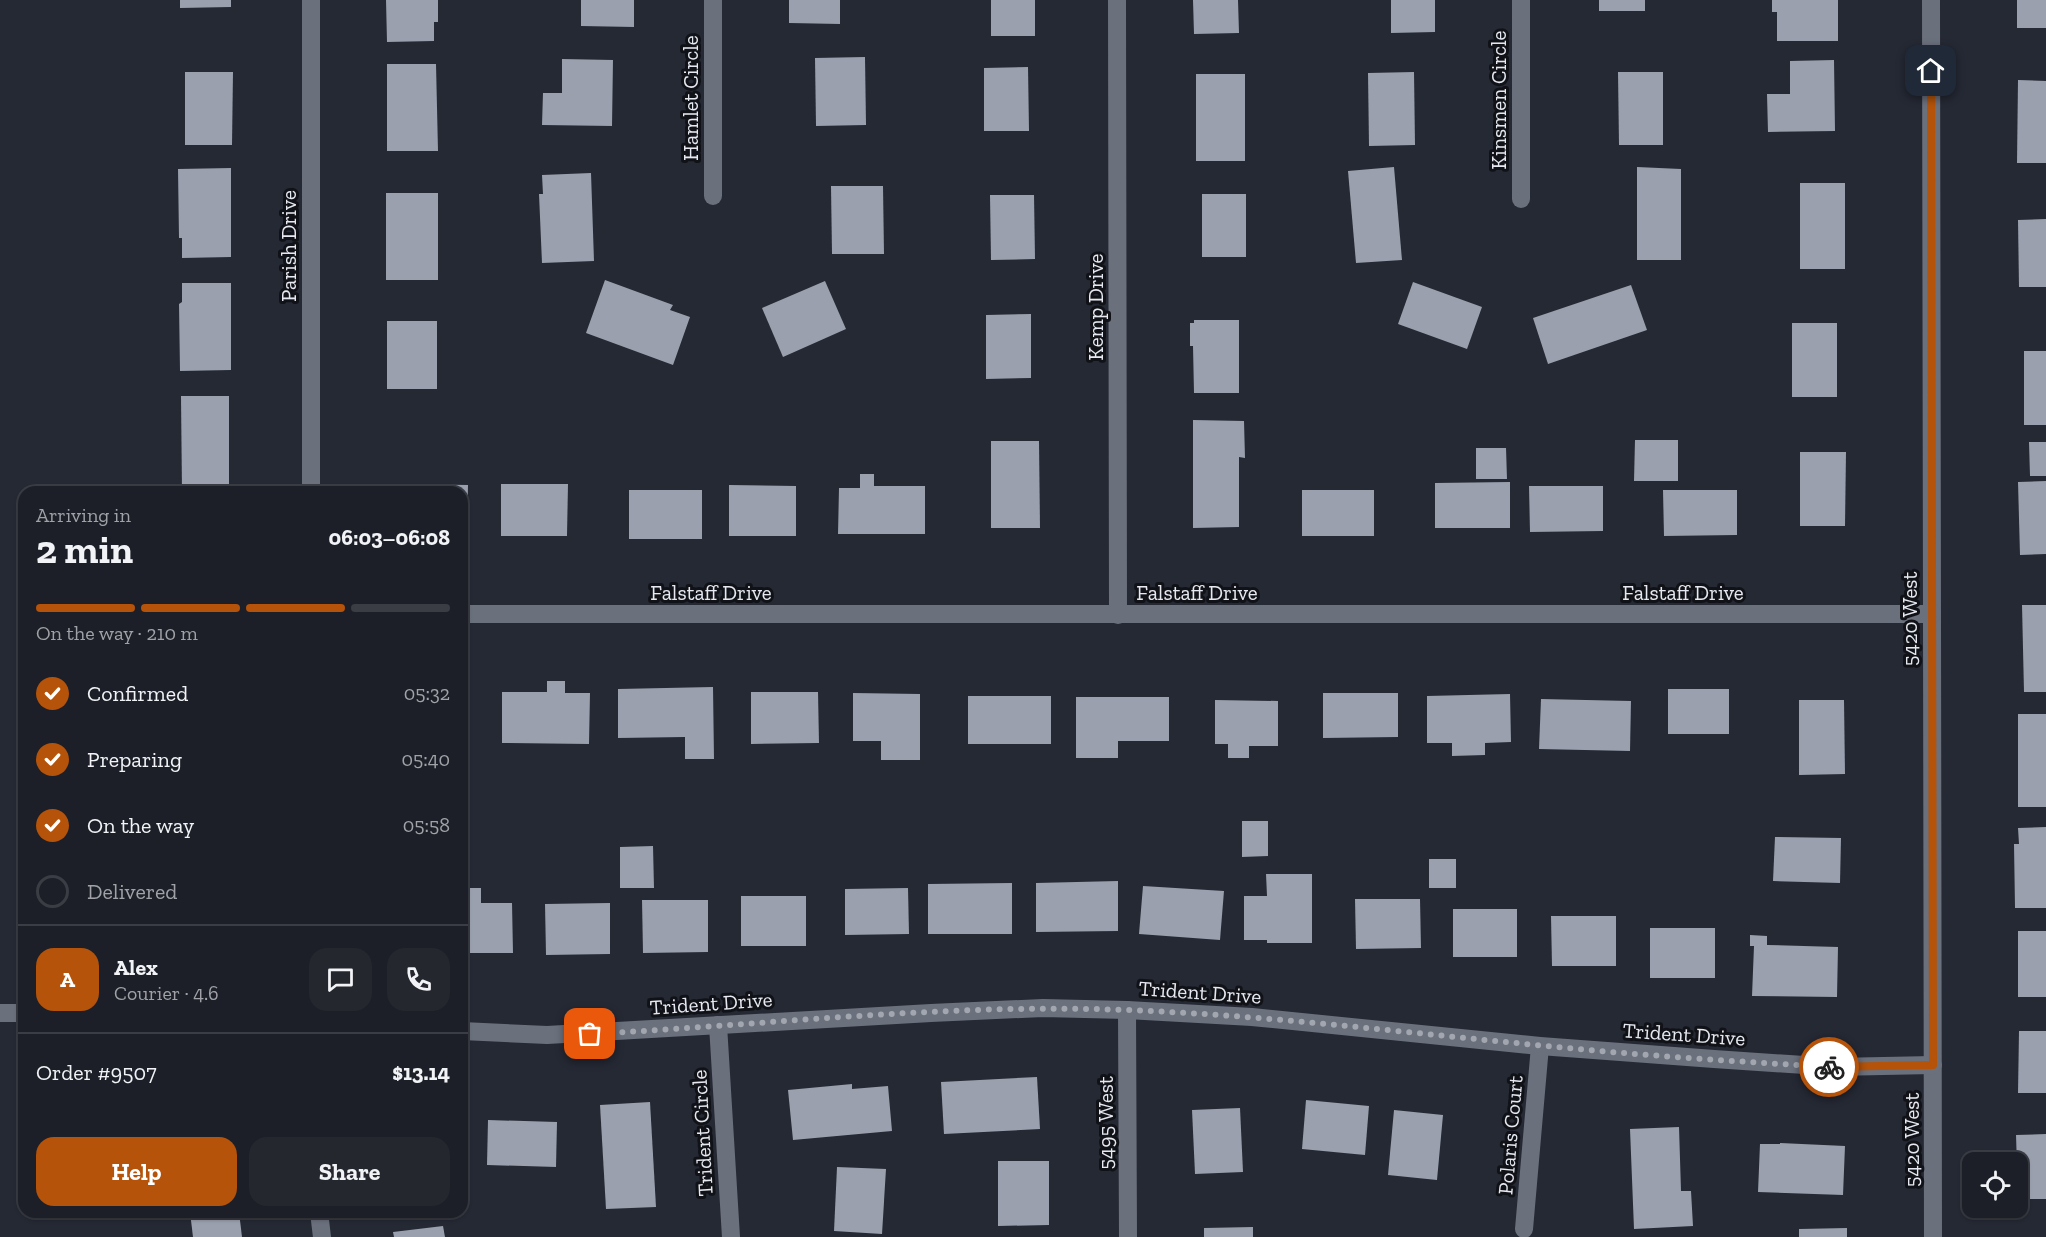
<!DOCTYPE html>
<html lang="en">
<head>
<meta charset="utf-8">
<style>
	body { margin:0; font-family:"Zilla Slab",serif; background:#25272f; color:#f1f3f6; height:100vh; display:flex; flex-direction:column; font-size:22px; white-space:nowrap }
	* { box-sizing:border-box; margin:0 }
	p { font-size:20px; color:#a0a2a7 }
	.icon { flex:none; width:33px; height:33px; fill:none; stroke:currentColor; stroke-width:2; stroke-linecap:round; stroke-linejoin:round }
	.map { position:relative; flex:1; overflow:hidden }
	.panel { position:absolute; left:18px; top:486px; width:450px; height:732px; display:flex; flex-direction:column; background:#1c1f27; border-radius:18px; box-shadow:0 2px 4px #0004,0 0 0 2px #3a3d44 }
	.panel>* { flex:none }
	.fabs { position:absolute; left:1962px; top:1152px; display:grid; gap:12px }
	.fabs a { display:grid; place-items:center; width:66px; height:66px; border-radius:12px; background:#1c1f27; box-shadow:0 2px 4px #0004,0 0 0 2px #3a3d44; font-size:30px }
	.pin { position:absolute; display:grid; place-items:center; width:51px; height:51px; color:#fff; margin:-26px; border-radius:12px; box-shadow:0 3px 9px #0006 }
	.courier { position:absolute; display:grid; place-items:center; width:60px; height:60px; margin:-30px; border:4px solid #b45309; border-radius:50%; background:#fff; color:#222; box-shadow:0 2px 8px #0007 }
	.headline em { font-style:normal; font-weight:700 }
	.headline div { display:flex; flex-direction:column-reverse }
	.headline { display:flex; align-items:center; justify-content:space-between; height:102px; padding:0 18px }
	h1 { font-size:39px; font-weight:700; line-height:45px }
	.bar { display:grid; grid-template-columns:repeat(4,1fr); gap:9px 6px; align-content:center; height:72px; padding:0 18px }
	.bar i { height:8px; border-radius:4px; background:#3a3d44 }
	.bar .on { background:#b45309 }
	.bar p { grid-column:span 4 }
	.line { display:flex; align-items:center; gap:15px; padding:0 18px; border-top:2px solid #3a3d44 }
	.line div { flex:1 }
	.round { display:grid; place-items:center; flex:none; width:63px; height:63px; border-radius:18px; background:#25272f }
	ol { padding:0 18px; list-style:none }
	li { display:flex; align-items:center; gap:18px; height:66px }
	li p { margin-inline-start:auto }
	li .icon { padding:6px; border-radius:50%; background:#b45309; color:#fff; stroke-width:4 }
	li:last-child { color:#a0a2a7 }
	li i { width:33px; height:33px; border:3px solid #3a3d44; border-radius:50% }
	.button { display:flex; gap:12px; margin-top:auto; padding:12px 18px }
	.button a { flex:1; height:69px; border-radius:18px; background:#b45309; color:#fff; font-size:24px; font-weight:700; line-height:69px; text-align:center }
	.button a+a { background:#25272f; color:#f1f3f6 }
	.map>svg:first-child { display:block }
	.building { fill:#9aa0ae }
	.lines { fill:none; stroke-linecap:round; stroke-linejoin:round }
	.minor { stroke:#6b707d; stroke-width:18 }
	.done { stroke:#a2a6af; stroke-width:6; stroke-dasharray:0 10.8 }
	.route { stroke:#b45309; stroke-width:8 }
	.labels { text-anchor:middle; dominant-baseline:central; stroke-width:6; stroke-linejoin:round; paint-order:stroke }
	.street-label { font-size:21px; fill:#e6e9f1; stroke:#101217 }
</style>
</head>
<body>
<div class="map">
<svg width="2046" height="1237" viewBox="0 0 2046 1237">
	<rect width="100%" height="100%" fill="#252934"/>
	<g class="building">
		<path d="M180,0H231V7L180,8Z"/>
		<path d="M386,0H438V22H434V41L387,42Z"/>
		<path d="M581,0H634V27L581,26Z"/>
		<path d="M789,0H840V24L789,23Z"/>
		<rect x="991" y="0" width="44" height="36"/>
		<path d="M1193,0H1238L1239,33L1194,34Z"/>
		<path d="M1391,0H1435V32L1391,33Z"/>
		<rect x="1599" y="0" width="46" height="11"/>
		<path d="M1772,0H1838V41H1777V12H1772Z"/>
		<rect x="2017" y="0" width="29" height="28"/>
		<path d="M865,57L866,125L816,126L815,58Z"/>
		<path d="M562,59L613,60L612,126L542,125L543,93H562Z"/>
		<path d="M1834,60L1835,131L1768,132L1767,94H1790V61Z"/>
		<path d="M387,64H436L438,151H387Z"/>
		<path d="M1028,67L1029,131H984V68Z"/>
		<path d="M185,72H233L232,145H185Z"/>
		<path d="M1414,72L1415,145L1369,146L1368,73Z"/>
		<path d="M1618,72H1663V145H1619Z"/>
		<rect x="1196" y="74" width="49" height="87"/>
		<path d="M2018,80L2046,81V163H2017Z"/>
		<path d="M1394,167L1402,260L1356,263L1348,171Z"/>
		<path d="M1637,167L1681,169V260H1637Z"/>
		<path d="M231,168V257L182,258V238H179L178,169Z"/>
		<path d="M591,173L594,261L542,263L539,194H543L542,175Z"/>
		<rect x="1800" y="183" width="45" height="86"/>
		<path d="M831,186H883L884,254H832Z"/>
		<rect x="386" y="193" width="52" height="87"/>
		<rect x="1202" y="194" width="44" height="63"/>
		<path d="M990,195H1034L1035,259L991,260Z"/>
		<path d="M2046,219V287H2019L2018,220Z"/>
		<path d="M605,280L673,305L670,310L690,317L673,365L586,333Z"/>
		<path d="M825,281L846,329L783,357L762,308Z"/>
		<path d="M1413,282L1482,307L1467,349L1398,324Z"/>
		<path d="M182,283H231V370L180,371L179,304L182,302Z"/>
		<path d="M1631,285L1647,330L1548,364L1533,318Z"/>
		<path d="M1031,314V378L986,379V315Z"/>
		<path d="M1194,320H1239V393H1194L1193,346H1190V323H1194Z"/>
		<rect x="387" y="321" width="50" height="68"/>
		<rect x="1792" y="323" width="45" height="74"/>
		<rect x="2024" y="351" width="22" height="74"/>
		<path d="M181,396H229V492H182Z"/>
		<path d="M1193,420L1244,421L1245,458L1239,457V527L1193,528Z"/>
		<path d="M1635,440H1678V481H1634Z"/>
		<path d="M991,441H1039L1040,528H991Z"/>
		<path d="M2029,442H2046V476H2030Z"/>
		<path d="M1476,448H1506L1507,479H1476Z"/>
		<path d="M1800,452H1846L1845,526H1800Z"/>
		<path d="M860,474H874V486H925V534H838L839,488H860Z"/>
		<path d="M2046,481V554L2020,555L2018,482Z"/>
		<path d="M1510,482V528H1435V483Z"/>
		<path d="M401,484L468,485L467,536H462V492H401Z"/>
		<path d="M501,484H568L567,536H501Z"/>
		<path d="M729,485L796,486V536H729Z"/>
		<path d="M1529,486H1603V531L1530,532Z"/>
		<rect x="629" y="490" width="73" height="49"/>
		<rect x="1302" y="490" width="72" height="46"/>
		<path d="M1663,490H1737V535L1664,536Z"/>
		<path d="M2022,605H2046V692H2024Z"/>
		<path d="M547,681H565V693H590L589,744L502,743V692H547Z"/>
		<path d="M713,687L714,759H685V737L618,738V689Z"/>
		<rect x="1668" y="689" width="61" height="45"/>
		<path d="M751,692H818L819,743L751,744Z"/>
		<path d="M853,693L920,694V760H881V741H853Z"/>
		<path d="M1323,693H1398V737L1323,738Z"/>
		<path d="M1510,694L1511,742L1485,743V755L1452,756V743H1427V696Z"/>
		<rect x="968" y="696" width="83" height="48"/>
		<path d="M1076,697H1169V741H1118V758H1076Z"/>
		<path d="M1541,699L1631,701L1630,751L1539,749Z"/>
		<path d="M1215,700L1278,701V746H1249V758H1228V744H1215Z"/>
		<path d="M1799,700H1844L1845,774L1799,775Z"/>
		<rect x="2018" y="714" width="28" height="93"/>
		<path d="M1242,821H1268V856L1242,857Z"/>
		<path d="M2046,827V908H2015L2014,844H2019L2018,828Z"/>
		<path d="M1775,837L1841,838L1840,883L1773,881Z"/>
		<path d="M653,846L654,888H620V847Z"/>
		<rect x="1429" y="859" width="27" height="29"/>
		<path d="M1266,874H1312V943H1267V940H1244V896H1267Z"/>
		<path d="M1118,881V931L1036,932V883Z"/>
		<path d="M1012,883V934H928V884Z"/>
		<path d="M1143,886L1224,891L1220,940L1139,934Z"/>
		<path d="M462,888H481V903H512L513,953H462Z"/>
		<path d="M908,888L909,934L845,935V889Z"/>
		<rect x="741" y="896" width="65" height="50"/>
		<path d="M1355,899H1420L1421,948L1356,949Z"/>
		<path d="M642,900H708V952L643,953Z"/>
		<path d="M610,903V954L546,955L545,904Z"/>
		<rect x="1453" y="909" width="64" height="48"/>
		<path d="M1551,916H1616V966H1552Z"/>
		<rect x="1650" y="928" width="65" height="50"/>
		<rect x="2018" y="931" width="28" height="66"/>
		<path d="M1750,935L1767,936V945L1838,947L1837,997L1752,996L1754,946H1750Z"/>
		<path d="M2019,1031H2046V1093H2018Z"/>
		<path d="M1037,1077L1040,1129L944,1134L941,1082Z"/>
		<path d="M852,1084V1089L888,1086L892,1131L793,1140L788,1090Z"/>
		<path d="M1306,1100L1369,1106L1365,1155L1302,1149Z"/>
		<path d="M650,1102L656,1207L606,1209L600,1105Z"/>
		<path d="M1240,1108L1243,1172L1195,1174L1192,1110Z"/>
		<path d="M1394,1110L1443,1115L1437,1180L1388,1175Z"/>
		<path d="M488,1120L557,1122L556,1167L487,1165Z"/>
		<path d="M1679,1127L1681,1191H1691L1693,1226L1634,1229L1630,1129Z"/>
		<path d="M2046,1134V1199H2018L2016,1135Z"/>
		<path d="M1780,1143L1845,1146L1843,1195L1758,1192L1760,1144H1780Z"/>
		<path d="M998,1161H1049V1225L998,1226Z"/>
		<path d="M837,1167L886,1169L882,1234L834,1231Z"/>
		<path d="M190,1212H239L242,1237H193Z"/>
		<path d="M443,1226L445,1237H394L393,1232Z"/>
		<path d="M1253,1227V1237H1204V1228Z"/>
		<path d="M1847,1228V1237H1799V1229Z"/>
	</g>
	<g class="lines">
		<g class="minor">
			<path d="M311,0V492"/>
			<path d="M713,0V196"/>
			<path d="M1117,0L1118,615"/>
			<path d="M1931,0L1933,1237"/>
			<path d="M1521,199V0"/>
			<path d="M462,614H1932"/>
			<path d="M1127,1010L1128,1237"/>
			<path d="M0,1013H24"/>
			<path d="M718,1025L731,1237"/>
			<path d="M462,1031L547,1035L931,1013L1043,1008L1127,1010L1252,1017L1540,1046L1714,1059L1834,1067L1933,1065"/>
			<path d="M319,1212L322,1237"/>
			<path d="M1524,1229L1540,1046"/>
		</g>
	</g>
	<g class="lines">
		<path class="done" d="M590,1034C768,1025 947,1003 1126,1010C1263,1015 1400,1032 1536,1045C1633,1055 1731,1061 1829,1067"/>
		<path class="route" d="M1829,1067L1933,1065L1931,71"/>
	</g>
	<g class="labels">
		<g class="street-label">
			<text transform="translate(690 98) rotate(-90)">Hamlet Circle</text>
			<text transform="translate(1498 100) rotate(-90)">Kinsmen Circle</text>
			<text transform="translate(288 246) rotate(-90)">Parish Drive</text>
			<text transform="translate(1095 307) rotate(-90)">Kemp Drive</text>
			<text x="711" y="592">Falstaff Drive</text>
			<text x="1197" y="592">Falstaff Drive</text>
			<text x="1683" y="592">Falstaff Drive</text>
			<text transform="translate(1909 619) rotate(-90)">5420 West</text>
			<text transform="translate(1200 992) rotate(4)">Trident Drive</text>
			<text transform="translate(711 1003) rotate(-4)">Trident Drive</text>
			<text transform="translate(1684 1034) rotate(4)">Trident Drive</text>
			<text transform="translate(1105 1123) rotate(-90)">5495 West</text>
			<text transform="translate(702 1133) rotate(-93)">Trident Circle</text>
			<text transform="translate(1510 1135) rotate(-85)">Polaris Court</text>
			<text transform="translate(1911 1140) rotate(-90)">5420 West</text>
		</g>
	</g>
</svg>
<div class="fabs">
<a><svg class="icon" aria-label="locate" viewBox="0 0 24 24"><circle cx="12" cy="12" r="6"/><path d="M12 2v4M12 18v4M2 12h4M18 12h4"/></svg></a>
</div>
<div class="pin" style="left:590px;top:1034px;background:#ea580c"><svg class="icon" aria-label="bag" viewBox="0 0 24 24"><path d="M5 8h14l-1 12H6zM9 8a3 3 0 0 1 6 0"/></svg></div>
<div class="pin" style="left:1931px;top:71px;background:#1f2937"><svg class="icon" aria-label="home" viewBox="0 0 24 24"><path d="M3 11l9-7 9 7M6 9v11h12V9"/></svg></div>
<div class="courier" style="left:1829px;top:1067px"><svg class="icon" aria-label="bike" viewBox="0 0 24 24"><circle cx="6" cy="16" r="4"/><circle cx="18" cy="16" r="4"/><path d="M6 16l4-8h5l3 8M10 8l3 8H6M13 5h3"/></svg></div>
<section class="panel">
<div class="headline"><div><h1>2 min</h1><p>Arriving in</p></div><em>06:03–06:08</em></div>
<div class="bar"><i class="on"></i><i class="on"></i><i class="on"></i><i></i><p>On the way · 210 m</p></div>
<ol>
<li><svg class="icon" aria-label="check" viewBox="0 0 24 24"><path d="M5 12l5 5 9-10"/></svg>Confirmed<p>05:32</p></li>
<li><svg class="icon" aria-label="check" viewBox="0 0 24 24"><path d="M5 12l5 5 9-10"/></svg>Preparing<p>05:40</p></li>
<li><svg class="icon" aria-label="check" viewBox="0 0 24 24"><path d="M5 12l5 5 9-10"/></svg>On the way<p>05:58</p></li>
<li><i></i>Delivered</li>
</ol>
<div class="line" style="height:108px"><b class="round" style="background:#b45309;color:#fff">A</b><div><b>Alex</b><p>Courier · 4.6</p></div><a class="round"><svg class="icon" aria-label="chat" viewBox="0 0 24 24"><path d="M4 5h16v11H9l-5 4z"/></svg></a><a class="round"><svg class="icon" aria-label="phone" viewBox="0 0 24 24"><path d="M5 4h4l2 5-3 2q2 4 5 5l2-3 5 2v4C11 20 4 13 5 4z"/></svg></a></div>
<div class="line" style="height:78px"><div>Order #9507</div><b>$13.14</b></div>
<div class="button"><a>Help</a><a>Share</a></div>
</section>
</div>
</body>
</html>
